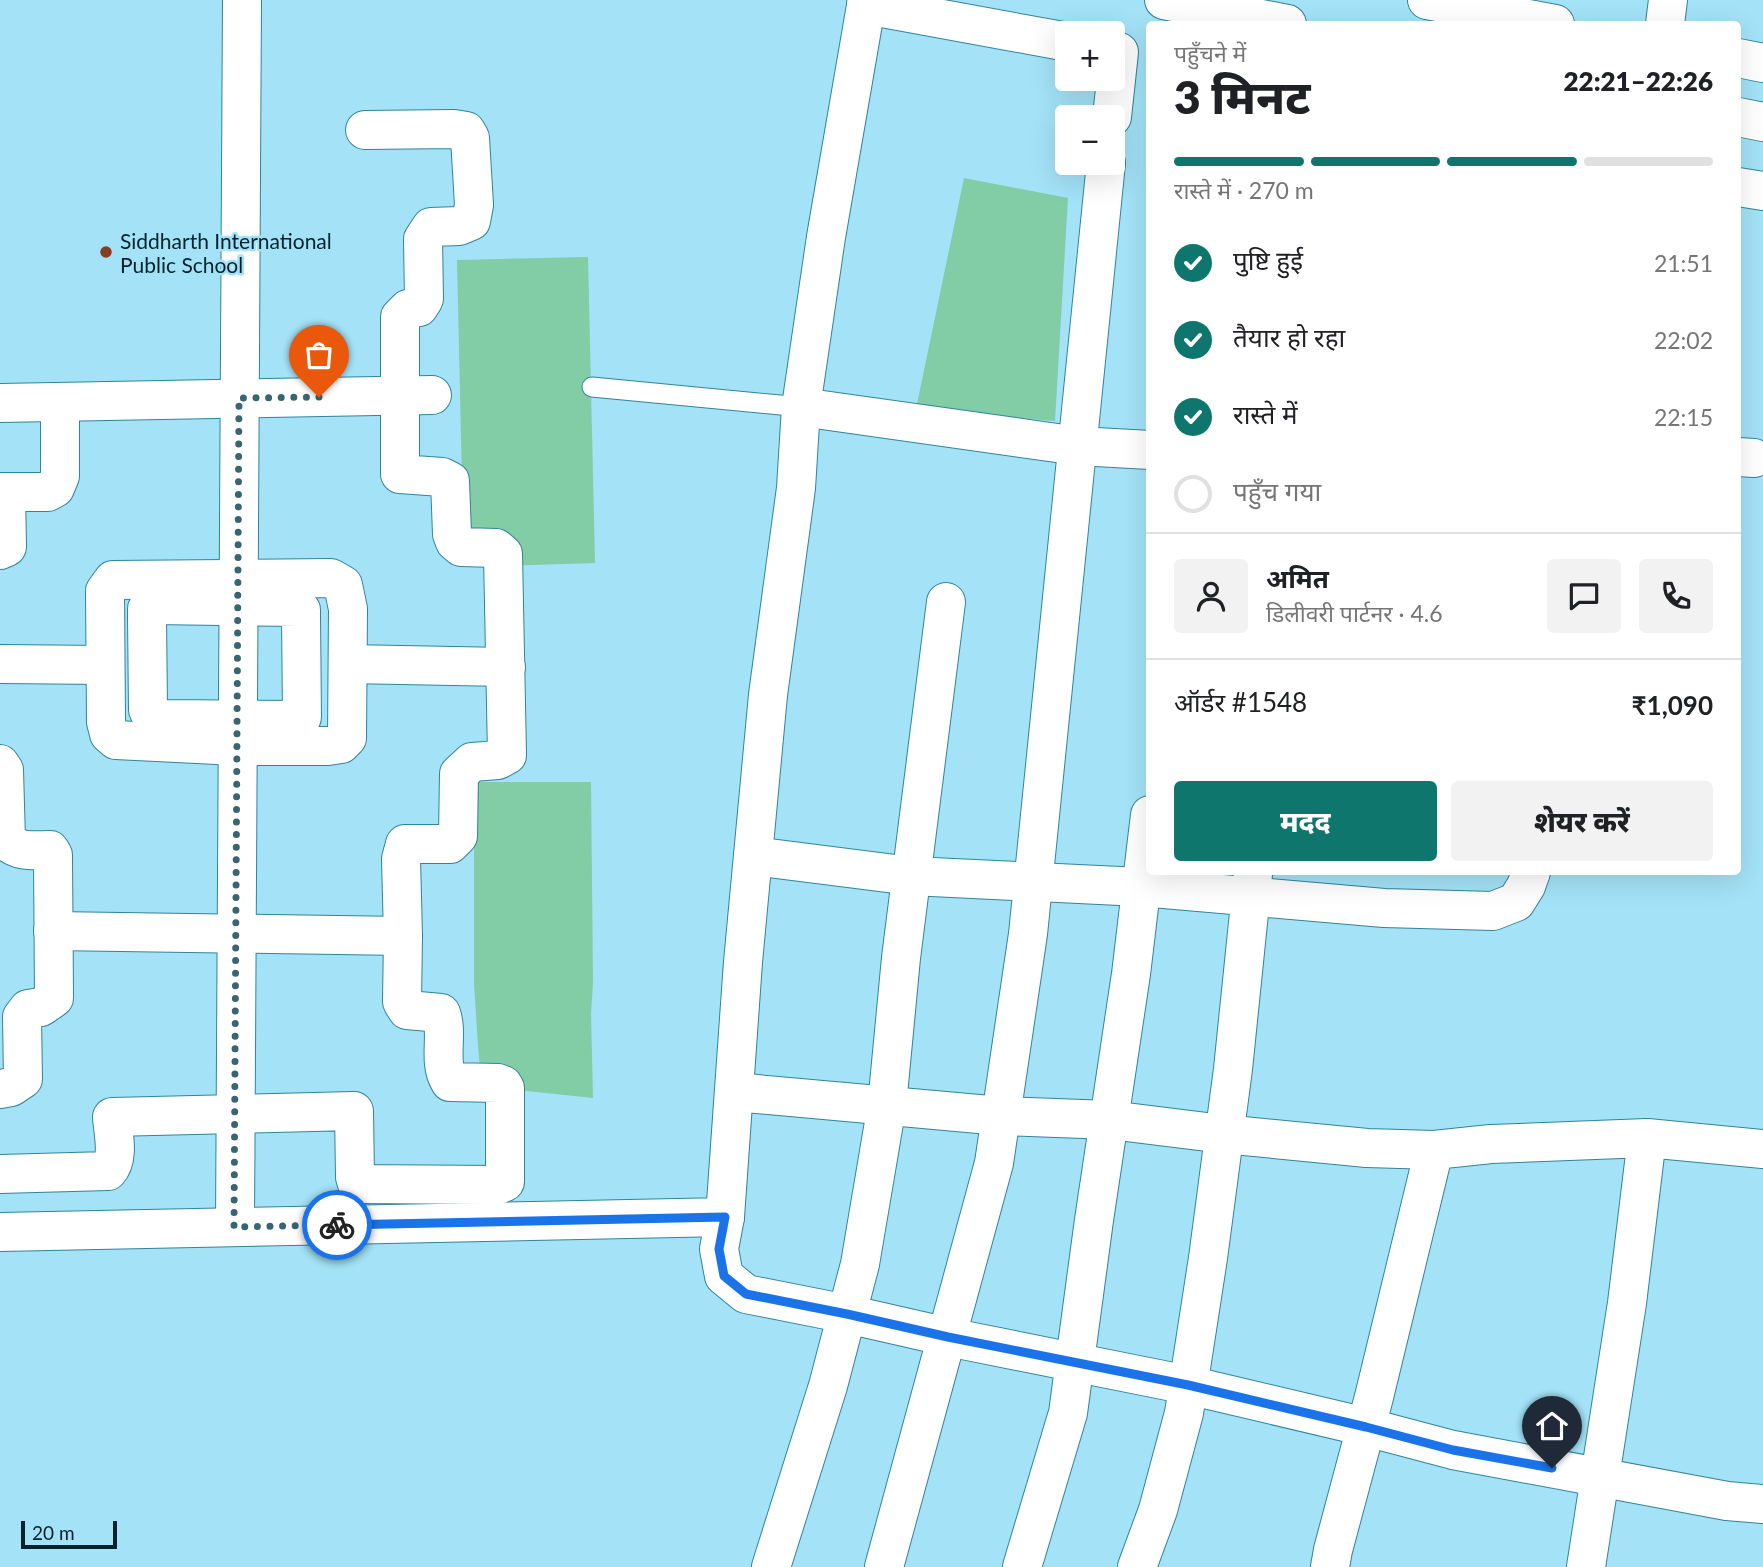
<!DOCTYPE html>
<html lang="hi">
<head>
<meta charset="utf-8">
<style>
	body { margin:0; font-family:Lato,"Noto Sans Devanagari",sans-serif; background:#f2f2f2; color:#202124; height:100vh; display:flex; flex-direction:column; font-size:26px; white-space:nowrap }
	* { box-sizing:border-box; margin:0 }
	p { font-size:23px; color:#757577 }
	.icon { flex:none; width:38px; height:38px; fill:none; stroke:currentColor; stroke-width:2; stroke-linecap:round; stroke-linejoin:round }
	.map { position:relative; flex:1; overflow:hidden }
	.panel { position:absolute; left:1146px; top:21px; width:595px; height:854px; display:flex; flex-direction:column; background:#fff; border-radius:7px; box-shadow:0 7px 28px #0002 }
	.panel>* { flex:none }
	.tools { position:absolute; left:1055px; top:21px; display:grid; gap:14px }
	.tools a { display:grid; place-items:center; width:70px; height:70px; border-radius:7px; background:#fff; box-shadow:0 7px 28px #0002; font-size:35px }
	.scale { position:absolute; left:21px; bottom:18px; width:96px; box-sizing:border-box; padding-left:7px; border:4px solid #00222c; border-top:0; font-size:19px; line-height:24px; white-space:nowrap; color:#00222c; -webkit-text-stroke:5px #a3e2f7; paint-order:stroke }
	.pin { position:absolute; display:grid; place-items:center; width:60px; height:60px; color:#fff; margin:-72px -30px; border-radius:50% 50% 50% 0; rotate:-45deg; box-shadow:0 0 7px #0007 }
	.pin .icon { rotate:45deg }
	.courier { position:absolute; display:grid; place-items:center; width:70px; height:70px; margin:-35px; border:5px solid #1a73e8; border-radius:50%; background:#fff; color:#222; box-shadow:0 2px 9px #0007 }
	.headline em { font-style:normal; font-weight:800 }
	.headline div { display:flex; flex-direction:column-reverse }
	.headline { display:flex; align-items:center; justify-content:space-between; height:119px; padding:0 28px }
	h1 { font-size:46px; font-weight:800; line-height:52px }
	.bar { display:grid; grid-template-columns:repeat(4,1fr); gap:10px 7px; align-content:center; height:84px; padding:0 28px }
	.bar i { height:9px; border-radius:5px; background:#e0e0e0 }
	.bar .on { background:#0f766e }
	.bar p { grid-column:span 4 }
	.line { display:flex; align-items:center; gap:18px; padding:0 28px; border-top:2px solid #e0e0e0 }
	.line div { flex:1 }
	.round { display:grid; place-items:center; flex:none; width:74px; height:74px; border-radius:7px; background:#f2f2f2 }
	ol { padding:0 28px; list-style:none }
	li { display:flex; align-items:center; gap:21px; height:77px }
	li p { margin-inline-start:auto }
	li .icon { padding:7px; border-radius:50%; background:#0f766e; color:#fff; stroke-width:4 }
	li:last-child { color:#757577 }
	li i { width:38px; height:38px; border:4px solid #e0e0e0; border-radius:50% }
	.button { display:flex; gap:14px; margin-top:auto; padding:14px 28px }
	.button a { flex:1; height:80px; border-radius:7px; background:#0f766e; color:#fff; font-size:28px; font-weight:800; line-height:80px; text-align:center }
	.button a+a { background:#f2f2f2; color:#202124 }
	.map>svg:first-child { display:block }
	.green { fill:#82cca6 }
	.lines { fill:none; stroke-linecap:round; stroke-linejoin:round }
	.service-casing { stroke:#30849c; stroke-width:21 }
	.minor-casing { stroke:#30849c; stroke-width:40 }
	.tertiary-casing { stroke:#30849c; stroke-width:40 }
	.trunk-casing { stroke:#30849c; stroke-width:40 }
	.service { stroke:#fff; stroke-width:19 }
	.minor { stroke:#fff; stroke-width:38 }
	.tertiary { stroke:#fff; stroke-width:38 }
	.trunk { stroke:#fff; stroke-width:38 }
	.done { stroke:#396573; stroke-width:7; stroke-dasharray:0 12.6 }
	.route { stroke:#1a73e8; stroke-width:9 }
	.poi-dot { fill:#863e21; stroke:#a3e2f7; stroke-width:2.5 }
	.labels { text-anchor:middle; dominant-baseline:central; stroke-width:5; stroke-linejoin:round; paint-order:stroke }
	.poi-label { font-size:21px; fill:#00222c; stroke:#a3e2f7; text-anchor:start }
</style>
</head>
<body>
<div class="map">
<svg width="1763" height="1567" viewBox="0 0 1763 1567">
	<rect width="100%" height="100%" fill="#a3e2f7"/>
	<g class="green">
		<path d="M964,178L1068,198L1055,421L916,409Z"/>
		<path d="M588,257L595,563L464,567L457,260Z"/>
		<path d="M469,782H591L593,983L591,1013L593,1098L527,1091H482L478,1046L474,983V819Z"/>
	</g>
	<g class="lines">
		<defs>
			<path id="service" d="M592,387L801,407"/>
			<g id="minor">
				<path d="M866,5L1068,42"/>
				<path d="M1112,117L1119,52"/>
				<path d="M1738,187L1763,191"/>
				<path d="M0,403L432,395"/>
				<path d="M801,407L1078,446L1150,450"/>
				<path d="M1738,457L1754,458"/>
				<path d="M0,492H48L55,488L60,476V402"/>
				<path d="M0,550L7,547L6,492"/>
				<path d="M331,578L343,585L348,609L347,738L341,744L328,746H237L116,740L109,734L106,722L105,591L113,580Z"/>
				<path d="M154,605L298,607L301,610V616L302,717L298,720L159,719L152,717L148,710L147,616V609Z"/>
				<path d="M0,664L105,665"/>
				<path d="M348,664L506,667"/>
				<path d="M0,764L4,770L6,840C17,853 35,850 50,850L53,855L54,998L41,1007L28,1009L22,1017L23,1079L11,1087L0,1089"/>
				<path d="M753,856L911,876L1141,887L1384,908L1493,911L1516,902L1526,886L1531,872"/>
				<path d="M53,931L403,936L401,859L405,844H450L458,836L459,774L472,762L498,760L507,755L503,554L496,548L461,547L455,542L452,534L450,481L442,477L400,474V317L408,309L419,307L424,299L423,239L431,227L459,226L471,221L474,205L470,138L466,131L454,129L365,130"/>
				<path d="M734,1092L1001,1116L1110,1120L1223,1134L1367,1148L1434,1150"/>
				<path d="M0,1174L108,1171C120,1158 113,1133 112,1117L354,1111L355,1177L357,1184L498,1185L505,1182V1088L503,1085L498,1083L450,1082C437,1062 449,1035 441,1013L407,1010L402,1002L403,936"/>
				<path d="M725,1217L719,1249L724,1276L746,1294L847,1314L948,1337L1188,1385L1366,1427L1453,1450L1727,1501L1763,1504"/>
				<path d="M235,1227L242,0"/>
				<path d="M0,1232L725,1217L743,962L768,695L796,488L801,407L826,237L867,0"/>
				<path d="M771,1567L828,1386L860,1264L887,1105L901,958L946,602"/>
				<path d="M884,1567L994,1163L1028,934L1106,163"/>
				<path d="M1022,1567L1068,1413L1094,1220L1131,974L1150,815"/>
				<path d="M1137,1567L1158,1510L1184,1413L1208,1258L1233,1069L1253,874"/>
				<path d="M1330,1567L1333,1550L1374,1397L1434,1150L1491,1144L1647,1138L1763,1149"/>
				<path d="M1586,1567L1627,1303L1647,1138"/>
			</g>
			<path id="tertiary" d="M1665,24L1668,0"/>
			<g id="trunk">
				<path d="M1164,0L1287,24"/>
				<path d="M1427,0L1555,24"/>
				<path d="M1738,58L1763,63"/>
				<path d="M1738,117L1763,122"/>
			</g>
		</defs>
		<use href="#service" class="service-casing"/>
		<use href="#minor" class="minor-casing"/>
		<use href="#tertiary" class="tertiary-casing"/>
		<use href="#trunk" class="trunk-casing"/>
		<use href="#service" class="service"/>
		<use href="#minor" class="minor"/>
		<use href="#tertiary" class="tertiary"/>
		<use href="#trunk" class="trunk"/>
	</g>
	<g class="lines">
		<path class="done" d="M319,397L239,398L234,1227L337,1225"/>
		<path class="route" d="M337,1225L725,1217L719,1249L724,1276L746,1294L847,1314L948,1337L1188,1385L1366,1427L1453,1450L1552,1468"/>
	</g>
	<circle class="poi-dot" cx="106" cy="252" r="7"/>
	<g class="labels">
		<g class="poi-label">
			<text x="120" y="240">Siddharth International<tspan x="120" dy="24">Public School</tspan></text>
		</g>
	</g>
</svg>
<div class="tools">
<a>+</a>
<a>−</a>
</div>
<div class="scale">20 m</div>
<div class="pin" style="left:319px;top:397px;background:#ea580c"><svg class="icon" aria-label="bag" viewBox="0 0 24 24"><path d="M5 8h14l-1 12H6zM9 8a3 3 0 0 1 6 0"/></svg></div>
<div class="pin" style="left:1552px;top:1468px;background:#1f2937"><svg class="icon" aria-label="home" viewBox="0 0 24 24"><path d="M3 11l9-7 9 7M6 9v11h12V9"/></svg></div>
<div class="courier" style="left:337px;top:1225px"><svg class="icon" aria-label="bike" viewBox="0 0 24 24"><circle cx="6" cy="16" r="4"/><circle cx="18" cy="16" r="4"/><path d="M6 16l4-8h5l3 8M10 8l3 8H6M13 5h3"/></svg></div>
<section class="panel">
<div class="headline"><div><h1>3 मिनट</h1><p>पहुँचने में</p></div><em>22:21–22:26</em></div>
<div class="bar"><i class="on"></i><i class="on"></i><i class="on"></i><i></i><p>रास्ते में · 270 m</p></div>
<ol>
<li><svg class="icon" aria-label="check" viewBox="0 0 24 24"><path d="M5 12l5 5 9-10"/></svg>पुष्टि हुई<p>21:51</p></li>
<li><svg class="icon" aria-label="check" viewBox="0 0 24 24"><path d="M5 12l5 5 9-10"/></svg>तैयार हो रहा<p>22:02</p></li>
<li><svg class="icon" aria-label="check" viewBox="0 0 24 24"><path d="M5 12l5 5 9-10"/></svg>रास्ते में<p>22:15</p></li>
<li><i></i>पहुँच गया</li>
</ol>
<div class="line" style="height:126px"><a class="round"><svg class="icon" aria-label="person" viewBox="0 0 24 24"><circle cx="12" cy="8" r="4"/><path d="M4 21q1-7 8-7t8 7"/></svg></a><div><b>अमित</b><p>डिलीवरी पार्टनर · 4.6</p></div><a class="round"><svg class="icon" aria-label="chat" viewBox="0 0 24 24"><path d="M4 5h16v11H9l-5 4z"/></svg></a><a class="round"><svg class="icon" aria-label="phone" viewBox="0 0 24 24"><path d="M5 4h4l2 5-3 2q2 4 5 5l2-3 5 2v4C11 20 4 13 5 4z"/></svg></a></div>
<div class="line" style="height:91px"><div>ऑर्डर #1548</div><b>₹1,090</b></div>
<div class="button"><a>मदद</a><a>शेयर करें</a></div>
</section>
</div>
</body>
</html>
